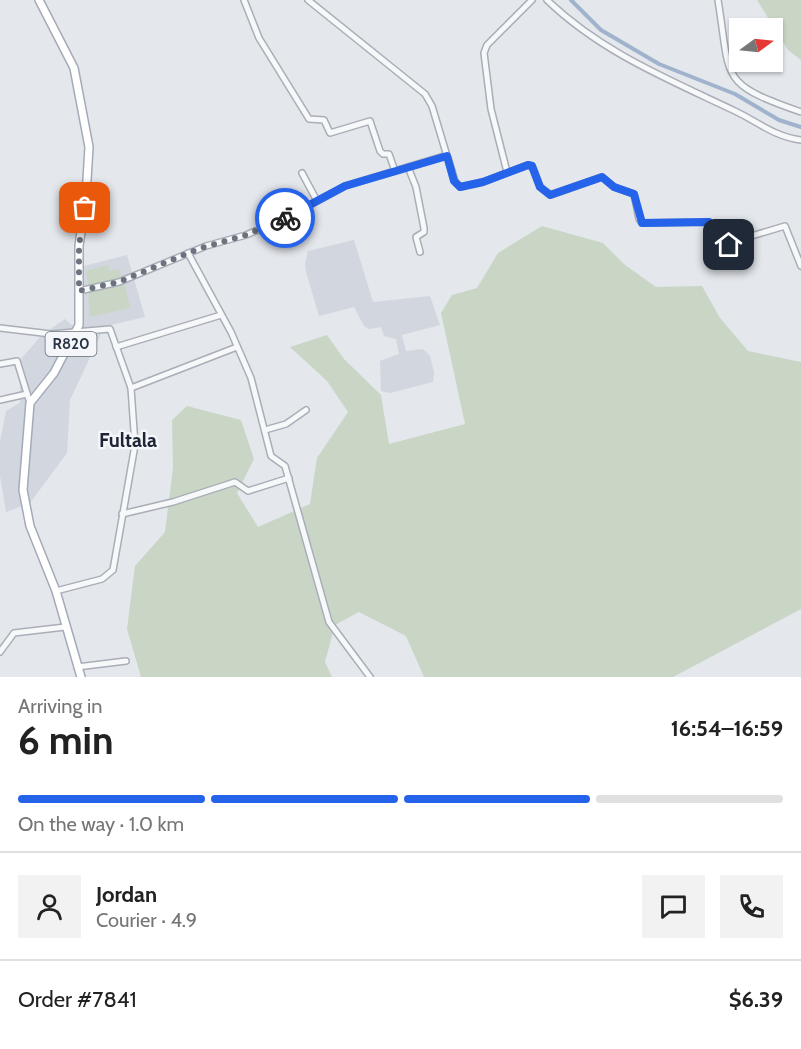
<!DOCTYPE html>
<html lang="en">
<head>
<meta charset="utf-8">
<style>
	body { margin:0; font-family:Cabin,sans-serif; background:#f2f2f2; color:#222; height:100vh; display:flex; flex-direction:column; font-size:22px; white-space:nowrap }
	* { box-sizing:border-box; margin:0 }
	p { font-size:20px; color:#767676 }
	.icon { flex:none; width:33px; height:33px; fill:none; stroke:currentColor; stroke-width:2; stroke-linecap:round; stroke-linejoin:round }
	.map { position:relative; height:677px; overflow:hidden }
	.side { display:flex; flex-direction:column; background:#fff; flex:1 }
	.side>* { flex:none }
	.needle { width:39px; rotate:75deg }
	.fabs { position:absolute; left:729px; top:18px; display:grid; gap:12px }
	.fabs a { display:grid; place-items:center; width:54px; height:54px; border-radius:0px; background:#fff; box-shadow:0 2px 4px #0004; font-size:30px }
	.pin { position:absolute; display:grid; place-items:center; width:51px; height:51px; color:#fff; margin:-26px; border-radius:12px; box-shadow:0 3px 9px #0006 }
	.courier { position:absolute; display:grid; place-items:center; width:60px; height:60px; margin:-30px; border:4px solid #2563eb; border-radius:50%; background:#fff; color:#222; box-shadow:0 2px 8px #0007 }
	.head em { font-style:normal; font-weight:700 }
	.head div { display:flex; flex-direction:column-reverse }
	.head { display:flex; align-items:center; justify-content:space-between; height:102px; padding:0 18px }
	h1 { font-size:39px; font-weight:700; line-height:45px }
	.bar { display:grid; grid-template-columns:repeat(4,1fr); gap:9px 6px; align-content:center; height:72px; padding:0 18px }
	.bar i { height:8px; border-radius:4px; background:#e0e0e0 }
	.bar .active { background:#2563eb }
	.bar p { grid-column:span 4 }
	.line { display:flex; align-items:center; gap:15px; padding:0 18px; border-top:2px solid #e0e0e0 }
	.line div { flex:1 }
	.round { display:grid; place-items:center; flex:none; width:63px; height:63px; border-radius:0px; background:#f2f2f2 }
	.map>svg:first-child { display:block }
	.built { fill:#d2d6de }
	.green { fill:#c9d6c5 }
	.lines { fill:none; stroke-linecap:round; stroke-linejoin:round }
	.canal { stroke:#9fb4cc; stroke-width:4 }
	.minor-casing { stroke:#a9aeb7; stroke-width:8 }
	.major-casing { stroke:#a3abb8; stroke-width:10 }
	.minor { stroke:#f7f8fa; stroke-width:5 }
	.major { stroke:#fff; stroke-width:7 }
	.done { stroke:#6c737f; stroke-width:6; stroke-dasharray:0 10.8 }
	.route { stroke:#2563eb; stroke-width:8 }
	.labels { text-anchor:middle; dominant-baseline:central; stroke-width:5; stroke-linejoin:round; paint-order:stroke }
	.shield { fill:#f4f6f9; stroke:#676e7b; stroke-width:1.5 }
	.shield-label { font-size:15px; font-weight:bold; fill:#2b3445 }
	.quarter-label { font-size:20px; font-weight:bold; fill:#1d2536; stroke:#f4f6f9 }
</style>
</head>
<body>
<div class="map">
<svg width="801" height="677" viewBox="0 0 801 677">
	<rect width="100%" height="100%" fill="#e4e7ec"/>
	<g class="built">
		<path d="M354,240L373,302L430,296L440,325L402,335L406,351L423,349L430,356L434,372L433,382L390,393L381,391L380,361L399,354L396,339L384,336L381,327L369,329L364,326L354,307L319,316L306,272L305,264L308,251Z"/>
		<path d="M127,255L145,317L81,332L80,267Z"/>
		<path d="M65,319L84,337L101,334L70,400L67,453L30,503L6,512L0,476V442L6,411L20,403V360L42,335Z"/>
	</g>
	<g class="green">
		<path d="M757,0H801V60L788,50Z"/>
		<path d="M542,226L603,243L625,265L656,287L702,286L720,318L748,351L801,362V609L673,677H424L406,636L359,612L335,625L325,662L332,677H141L127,629L135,566L165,532L173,468L172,420L187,406L241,420L254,459L237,493L258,527L310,504L317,458L348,412L327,381L290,347L327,335L344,359L381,395L389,444L465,424L441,313L452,295L477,288L498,253Z"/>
		<path d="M107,265L110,271L119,269L122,280L89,289L86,271Z"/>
		<path d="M125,285L130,308L90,317L88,292Z"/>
	</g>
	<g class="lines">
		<path class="canal" d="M571,0L601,30L659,64L735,94L779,120L801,127"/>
		<defs>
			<g id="minor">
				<path d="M244,0L259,38L309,119L324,120L330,133L370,121L380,151L383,154H389L395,171"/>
				<path d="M308,0L425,94L432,106L447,156"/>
				<path d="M547,0C601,52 668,79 735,111C758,122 775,137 801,140"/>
				<path d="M718,0C731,80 718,83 801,112"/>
				<path d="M408,167L416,187L424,228V232L416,237L420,252"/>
				<path d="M507,172L491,109L484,53L487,45L532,0"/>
				<path d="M302,173L317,201"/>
				<path d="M188,253L231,332L251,378L271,456L285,466L329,622L370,677"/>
				<path d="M79,291L119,282L206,246L246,235L288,217L345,186L444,156L448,158L455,181L460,187L483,182L528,165L532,166L540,187L551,195L602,177L614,187L634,194L639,219L642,223L709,222L721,245L785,226L801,266"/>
				<path d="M0,328L51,334L110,329L131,388L135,445L113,570L102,579L56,591"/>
				<path d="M116,347L221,315"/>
				<path d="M0,364L17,361L30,403"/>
				<path d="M131,388L237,347"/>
				<path d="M0,400L27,394"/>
				<path d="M265,430L286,424L306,410"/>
				<path d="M122,514L173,502L235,482L248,491L289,478"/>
				<path d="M0,652L14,633L65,627"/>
				<path d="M77,667L126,661"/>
			</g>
			<path id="major" d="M39,0L74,68L89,147L86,196L79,246V325L54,373L30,403L23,490L30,526L56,591L81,677"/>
		</defs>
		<use href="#minor" class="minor-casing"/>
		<use href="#major" class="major-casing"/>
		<use href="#minor" class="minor"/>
		<use href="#major" class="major"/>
	</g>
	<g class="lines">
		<path class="done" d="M85,208L79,246V291L119,282L198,249L246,235L285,218"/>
		<path class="route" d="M285,218L345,186L447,156L454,181L460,187L483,182L528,165L532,166L540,187L550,195L602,177L614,187L634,194L642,223L709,222L719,243L729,245"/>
	</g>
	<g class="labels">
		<rect class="shield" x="45.5" y="332" width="51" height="24" rx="4.5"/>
		<g class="shield-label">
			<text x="71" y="344">R820</text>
		</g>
		<g class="quarter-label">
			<text x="128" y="440">Fultala</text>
		</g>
	</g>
</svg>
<div class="fabs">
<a><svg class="needle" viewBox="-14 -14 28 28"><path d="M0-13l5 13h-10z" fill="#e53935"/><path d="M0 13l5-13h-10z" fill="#767676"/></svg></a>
</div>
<div class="pin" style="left:85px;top:208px;background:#ea580c"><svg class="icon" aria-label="bag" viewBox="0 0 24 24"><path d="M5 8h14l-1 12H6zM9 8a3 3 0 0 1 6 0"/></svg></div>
<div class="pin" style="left:729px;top:245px;background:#1f2937"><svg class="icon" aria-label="home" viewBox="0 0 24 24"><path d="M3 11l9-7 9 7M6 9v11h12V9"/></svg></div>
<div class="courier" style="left:285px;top:218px"><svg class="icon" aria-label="bike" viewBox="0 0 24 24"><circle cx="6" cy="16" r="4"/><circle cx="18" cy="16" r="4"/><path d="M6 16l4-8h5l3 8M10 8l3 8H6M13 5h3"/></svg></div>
</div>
<section class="side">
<div class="head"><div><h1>6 min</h1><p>Arriving in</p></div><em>16:54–16:59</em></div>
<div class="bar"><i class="active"></i><i class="active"></i><i class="active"></i><i></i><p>On the way · 1.0 km</p></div>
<div class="line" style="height:108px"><a class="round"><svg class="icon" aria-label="person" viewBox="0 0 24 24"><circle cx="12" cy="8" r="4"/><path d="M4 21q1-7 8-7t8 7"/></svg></a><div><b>Jordan</b><p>Courier · 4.9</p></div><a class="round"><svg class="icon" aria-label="chat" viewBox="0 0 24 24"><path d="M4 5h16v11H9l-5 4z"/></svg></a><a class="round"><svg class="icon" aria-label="phone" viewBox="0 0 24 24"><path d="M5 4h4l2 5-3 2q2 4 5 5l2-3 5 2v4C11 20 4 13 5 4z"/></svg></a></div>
<div class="line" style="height:78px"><div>Order #7841</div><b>$6.39</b></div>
</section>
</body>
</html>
